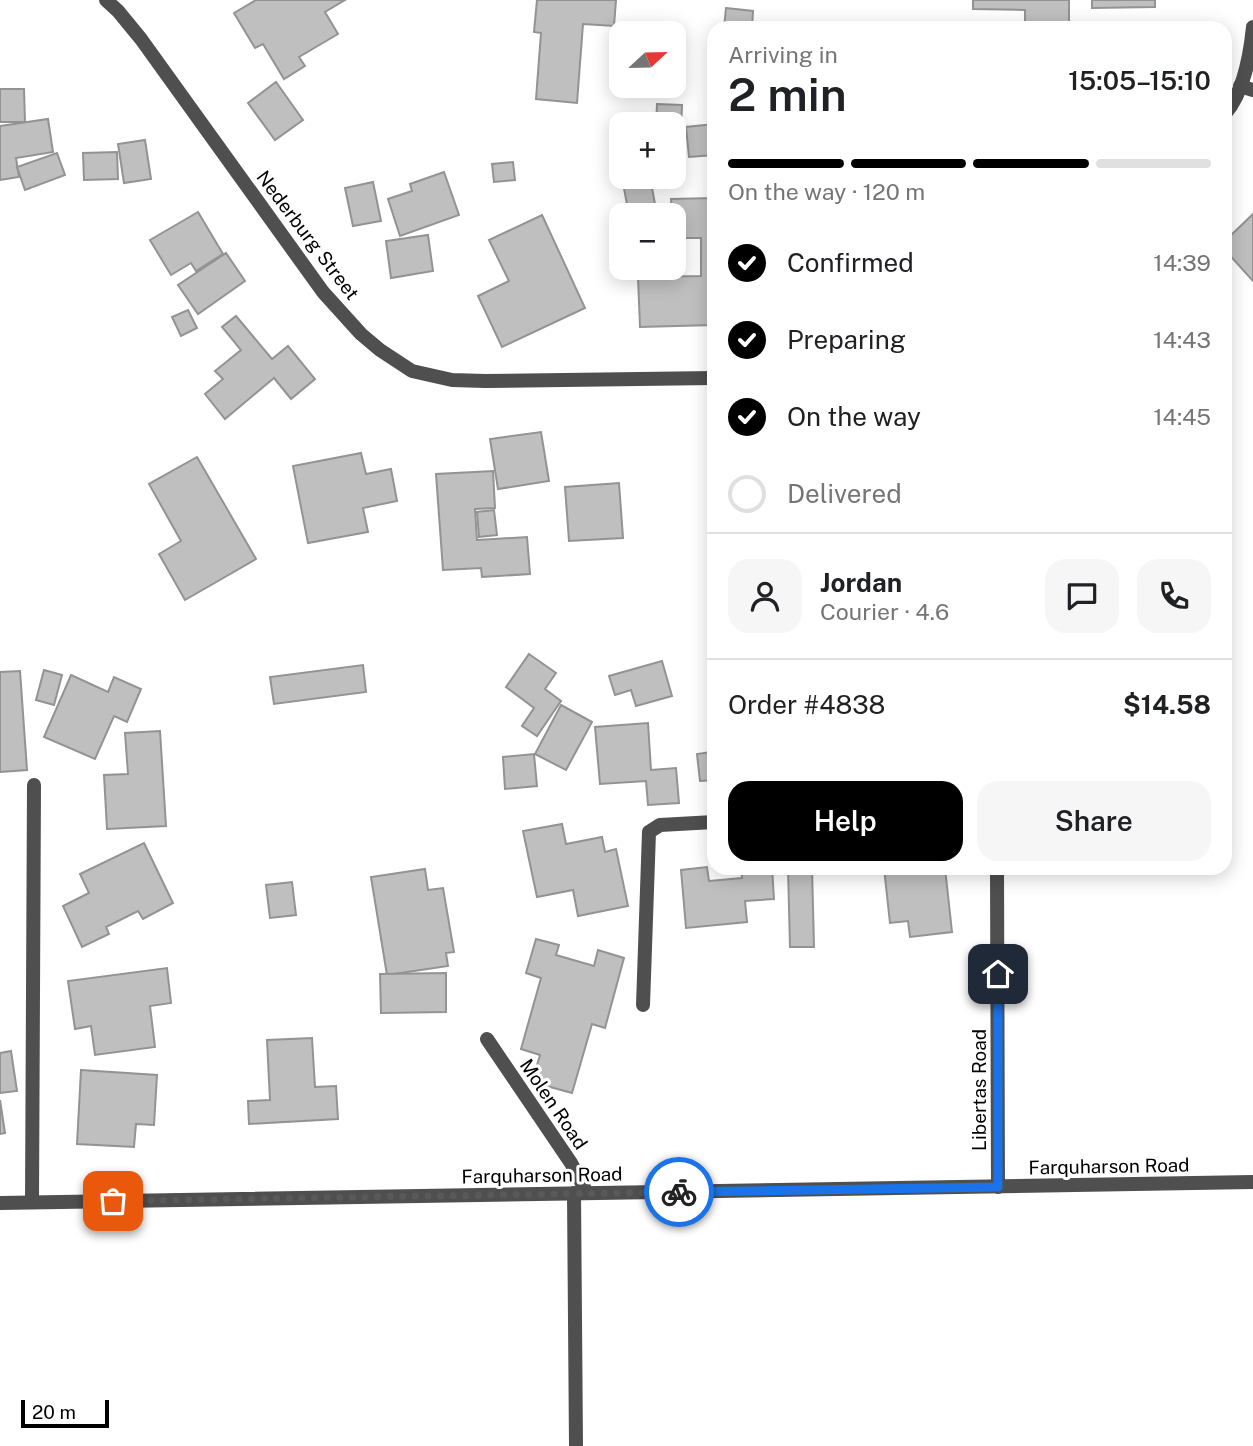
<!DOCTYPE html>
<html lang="en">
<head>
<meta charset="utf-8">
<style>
	body { margin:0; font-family:"Public Sans",sans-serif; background:#f6f6f6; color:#202124; height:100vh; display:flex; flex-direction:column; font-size:26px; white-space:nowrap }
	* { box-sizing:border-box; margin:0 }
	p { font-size:23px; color:#757577 }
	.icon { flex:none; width:38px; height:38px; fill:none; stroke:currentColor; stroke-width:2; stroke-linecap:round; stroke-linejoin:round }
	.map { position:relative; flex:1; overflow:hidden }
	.side { position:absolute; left:707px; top:21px; width:525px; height:854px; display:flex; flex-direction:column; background:#fff; border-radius:21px; box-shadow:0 4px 18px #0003 }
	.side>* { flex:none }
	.needle { width:46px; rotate:68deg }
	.tools { position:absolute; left:609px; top:21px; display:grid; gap:14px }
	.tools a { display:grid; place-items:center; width:77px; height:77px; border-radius:14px; background:#fff; box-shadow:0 4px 18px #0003; font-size:35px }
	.scale { position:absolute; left:21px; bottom:18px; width:88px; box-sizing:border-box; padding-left:7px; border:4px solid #000; border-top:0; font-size:19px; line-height:24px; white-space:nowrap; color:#000; -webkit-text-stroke:5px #fff; paint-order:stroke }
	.pin { position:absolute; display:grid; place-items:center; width:60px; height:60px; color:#fff; margin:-30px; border-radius:14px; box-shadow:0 4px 10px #0006 }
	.courier { position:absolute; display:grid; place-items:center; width:70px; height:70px; margin:-35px; border:5px solid #1a73e8; border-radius:50%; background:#fff; color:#222; box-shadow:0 2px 9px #0007 }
	.overview em { font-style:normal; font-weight:600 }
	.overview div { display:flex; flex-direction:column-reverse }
	.overview { display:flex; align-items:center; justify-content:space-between; height:119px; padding:0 21px }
	h1 { font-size:46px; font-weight:600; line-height:52px }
	.bar { display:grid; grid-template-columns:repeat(4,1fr); gap:10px 7px; align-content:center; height:84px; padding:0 21px }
	.bar i { height:9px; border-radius:5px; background:#e0e0e0 }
	.bar .active { background:#000 }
	.bar p { grid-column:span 4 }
	.line { display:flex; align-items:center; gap:18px; padding:0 21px; border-top:2px solid #e0e0e0 }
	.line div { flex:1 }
	.round { display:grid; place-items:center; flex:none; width:74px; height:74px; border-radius:21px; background:#f6f6f6 }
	ol { padding:0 21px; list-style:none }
	li { display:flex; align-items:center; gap:21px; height:77px }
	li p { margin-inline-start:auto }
	li .icon { padding:7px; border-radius:50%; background:#000; color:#fff; stroke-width:4 }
	li:last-child { color:#757577 }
	li i { width:38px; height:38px; border:4px solid #e0e0e0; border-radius:50% }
	.primary-button { display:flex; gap:14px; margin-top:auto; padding:14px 21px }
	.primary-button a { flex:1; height:80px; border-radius:21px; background:#000; color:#fff; font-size:28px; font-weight:600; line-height:80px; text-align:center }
	.primary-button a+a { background:#f6f6f6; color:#202124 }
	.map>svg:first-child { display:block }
	.building { fill:#bfbfbf; stroke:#939393; stroke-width:2 }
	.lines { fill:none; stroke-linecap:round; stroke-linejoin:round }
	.minor { stroke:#4f4f4f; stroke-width:14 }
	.done { stroke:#595959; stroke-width:7; stroke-dasharray:0 12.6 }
	.route { stroke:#1a73e8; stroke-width:9 }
	.labels { text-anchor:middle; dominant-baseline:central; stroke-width:6; stroke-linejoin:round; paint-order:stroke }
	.street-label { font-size:19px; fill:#000; stroke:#fff }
</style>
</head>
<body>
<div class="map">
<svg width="1253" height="1446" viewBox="0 0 1253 1446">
	<rect width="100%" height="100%" fill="#fff"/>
	<g class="building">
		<path d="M256,0H345L325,12L338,34L299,57L305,66L284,79L263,44L255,48L234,13Z"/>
		<path d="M537,0H616L614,26L583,24L577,103L536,99L541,33L534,32Z"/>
		<path d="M973,0H1069V28L1025,27V10L973,9Z"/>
		<path d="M1092,0H1155V7L1092,8Z"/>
		<path d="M726,8L753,11L752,28H724Z"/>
		<path d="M276,82L303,120L275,140L248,103Z"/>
		<path d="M0,89H24L25,122H0Z"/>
		<path d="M657,104L682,105L680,151H674V124H656Z"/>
		<path d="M48,119L53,152L16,158L19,177L0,180V126Z"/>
		<path d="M714,124V155L689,157L686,127Z"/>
		<path d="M145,140L151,179L124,183L118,144Z"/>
		<path d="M117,152L118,179L84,180L83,153Z"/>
		<path d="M57,153L65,175L25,190L17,167Z"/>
		<path d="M513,162L515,180L494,182L492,164Z"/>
		<path d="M444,172L459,215L400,236L388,199L412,191L410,184Z"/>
		<path d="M650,177L657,215H629L622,178Z"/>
		<path d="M373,182L381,221L353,226L345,188Z"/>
		<path d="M714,198V325L640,327L638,277L701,276V238H674L671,199Z"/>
		<path d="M198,212L223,254L196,271L191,263L171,275L150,240Z"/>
		<path d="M1253,214V281L1225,250V241Z"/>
		<path d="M542,215L585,308L502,347L478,296L509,281L489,240Z"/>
		<path d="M428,235L433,271L391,278L386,241Z"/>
		<path d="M226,253L245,281L198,314L178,285Z"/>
		<path d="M188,310L197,328L181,336L172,317Z"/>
		<path d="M236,316L272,359L288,346L315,379L291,399L274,378L225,419L205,394L223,379L215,371L241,350L222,327Z"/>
		<path d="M541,432L549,481L498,489L490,439Z"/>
		<path d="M361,453L366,474L391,469L397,501L363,508L368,532L308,543L293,466Z"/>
		<path d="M197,457L256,559L185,600L159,554L181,541L149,484Z"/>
		<path d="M493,471L495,508L475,509L477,540L527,537L530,574L482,577L481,568L443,570L436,474Z"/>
		<path d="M619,483L623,538L569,541L565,487Z"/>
		<path d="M708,504H714V560L711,561Z"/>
		<path d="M494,510L497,535L479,537L477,512Z"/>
		<path d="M708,591H714V622H711Z"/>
		<path d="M529,654L556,673L545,689L561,701L537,736L522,726L534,708L506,687Z"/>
		<path d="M662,661L672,696L636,706L631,690L615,695L609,676Z"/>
		<path d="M363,665L366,692L274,704L270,677Z"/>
		<path d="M44,670L62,675L54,705L36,700Z"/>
		<path d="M20,671L27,770L0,772V672Z"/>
		<path d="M71,675L108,692L114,677L141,689L127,722L114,716L95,759L44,737Z"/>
		<path d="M561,705L592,722L566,770L535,754Z"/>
		<path d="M648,723L651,770L676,768L679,803L648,805L646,781L600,784L595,727Z"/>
		<path d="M709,729H714V780L700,781L697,754L711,752Z"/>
		<path d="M160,731L166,826L107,829L104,775L128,774L125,733Z"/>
		<path d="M534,754L537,786L505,789L503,757Z"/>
		<path d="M562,824L566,844L602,837L605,852L616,849L628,906L578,916L573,890L537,897L523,831Z"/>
		<path d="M144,843L173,903L143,919L138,911L106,927L109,934L82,947L63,906L89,893L80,874Z"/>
		<path d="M707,867L709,881L742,878L741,868H772L774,899L745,901L747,922L686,928L681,870Z"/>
		<path d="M788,868H812L814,947H790Z"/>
		<path d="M884,868H945L952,932L910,937L908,921L890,923Z"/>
		<path d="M425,869L428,890L443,888L454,952L446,953L448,966L387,975L371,877Z"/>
		<path d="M292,882L296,915L270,918L266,885Z"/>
		<path d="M536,939L559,945L556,955L594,966L598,950L624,958L605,1028L592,1024L572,1093L532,1082L540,1055L521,1049L541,978L526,973Z"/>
		<path d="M167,968L171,1003L150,1006L155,1047L95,1055L91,1026L75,1029L68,981Z"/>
		<path d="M446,973V1012L381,1013L380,974Z"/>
		<path d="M312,1038L315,1087L336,1086L338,1119L249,1124L248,1101L270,1100L267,1040Z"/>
		<path d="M11,1051L17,1091L0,1093V1053Z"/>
		<path d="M81,1070L157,1075L154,1125L136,1124L134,1147L77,1144Z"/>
		<path d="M0,1100L5,1133L0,1134Z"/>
	</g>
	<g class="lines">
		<g class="minor">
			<path d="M106,0L118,11L141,39L323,292L361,334L380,350L412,371L452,380L485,381L714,378"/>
			<path d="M1240,86L1253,90"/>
			<path d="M1225,114C1244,92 1250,56 1253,27"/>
			<path d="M997,868L998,1187"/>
			<path d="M643,1005L649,832L660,825L714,822"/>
			<path d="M487,1039L571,1163L587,1193"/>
			<path d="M574,1193L576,1446"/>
			<path d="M32,1202L34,785"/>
			<path d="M0,1203L1253,1182"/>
		</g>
	</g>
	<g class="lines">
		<path class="done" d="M113,1201L679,1192"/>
		<path class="route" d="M679,1192L998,1187V974"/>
	</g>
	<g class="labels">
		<g class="street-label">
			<text transform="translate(308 235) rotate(53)">Nederburg Street</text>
			<text transform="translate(979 1090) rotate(-90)">Libertas Road</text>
			<text transform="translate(554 1104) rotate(56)">Molen Road</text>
			<text transform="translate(1109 1166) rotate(-1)">Farquharson Road</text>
			<text transform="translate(542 1175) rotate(-1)">Farquharson Road</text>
		</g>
	</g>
</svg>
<div class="tools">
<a><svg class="needle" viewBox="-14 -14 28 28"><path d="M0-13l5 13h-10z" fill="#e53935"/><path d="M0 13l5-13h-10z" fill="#757577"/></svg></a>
<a>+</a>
<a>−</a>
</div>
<div class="scale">20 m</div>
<div class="pin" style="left:113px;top:1201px;background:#ea580c"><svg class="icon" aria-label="bag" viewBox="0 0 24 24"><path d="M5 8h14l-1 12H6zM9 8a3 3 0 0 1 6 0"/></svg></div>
<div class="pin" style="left:998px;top:974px;background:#1f2937"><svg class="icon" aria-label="home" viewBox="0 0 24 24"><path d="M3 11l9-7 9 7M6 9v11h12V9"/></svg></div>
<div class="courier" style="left:679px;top:1192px"><svg class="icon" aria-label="bike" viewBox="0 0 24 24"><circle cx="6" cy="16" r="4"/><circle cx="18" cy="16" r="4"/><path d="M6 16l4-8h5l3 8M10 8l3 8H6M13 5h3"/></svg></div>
<section class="side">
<div class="overview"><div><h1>2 min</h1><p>Arriving in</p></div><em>15:05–15:10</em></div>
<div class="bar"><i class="active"></i><i class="active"></i><i class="active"></i><i></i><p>On the way · 120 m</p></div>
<ol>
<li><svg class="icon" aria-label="check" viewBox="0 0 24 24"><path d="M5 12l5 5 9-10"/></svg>Confirmed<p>14:39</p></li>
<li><svg class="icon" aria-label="check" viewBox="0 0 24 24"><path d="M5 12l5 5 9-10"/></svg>Preparing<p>14:43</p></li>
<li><svg class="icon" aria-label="check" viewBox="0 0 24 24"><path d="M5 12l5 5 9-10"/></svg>On the way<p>14:45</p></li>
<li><i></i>Delivered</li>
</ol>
<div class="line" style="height:126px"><a class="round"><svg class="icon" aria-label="person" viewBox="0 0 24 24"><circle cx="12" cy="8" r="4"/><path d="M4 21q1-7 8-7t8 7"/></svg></a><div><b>Jordan</b><p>Courier · 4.6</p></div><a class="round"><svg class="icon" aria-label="chat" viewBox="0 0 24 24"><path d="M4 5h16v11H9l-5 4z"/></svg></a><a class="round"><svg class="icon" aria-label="phone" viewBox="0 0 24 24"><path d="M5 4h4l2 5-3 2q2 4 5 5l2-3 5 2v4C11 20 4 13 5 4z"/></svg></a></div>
<div class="line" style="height:91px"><div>Order #4838</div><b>$14.58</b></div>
<div class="primary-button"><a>Help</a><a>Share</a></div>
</section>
</div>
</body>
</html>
